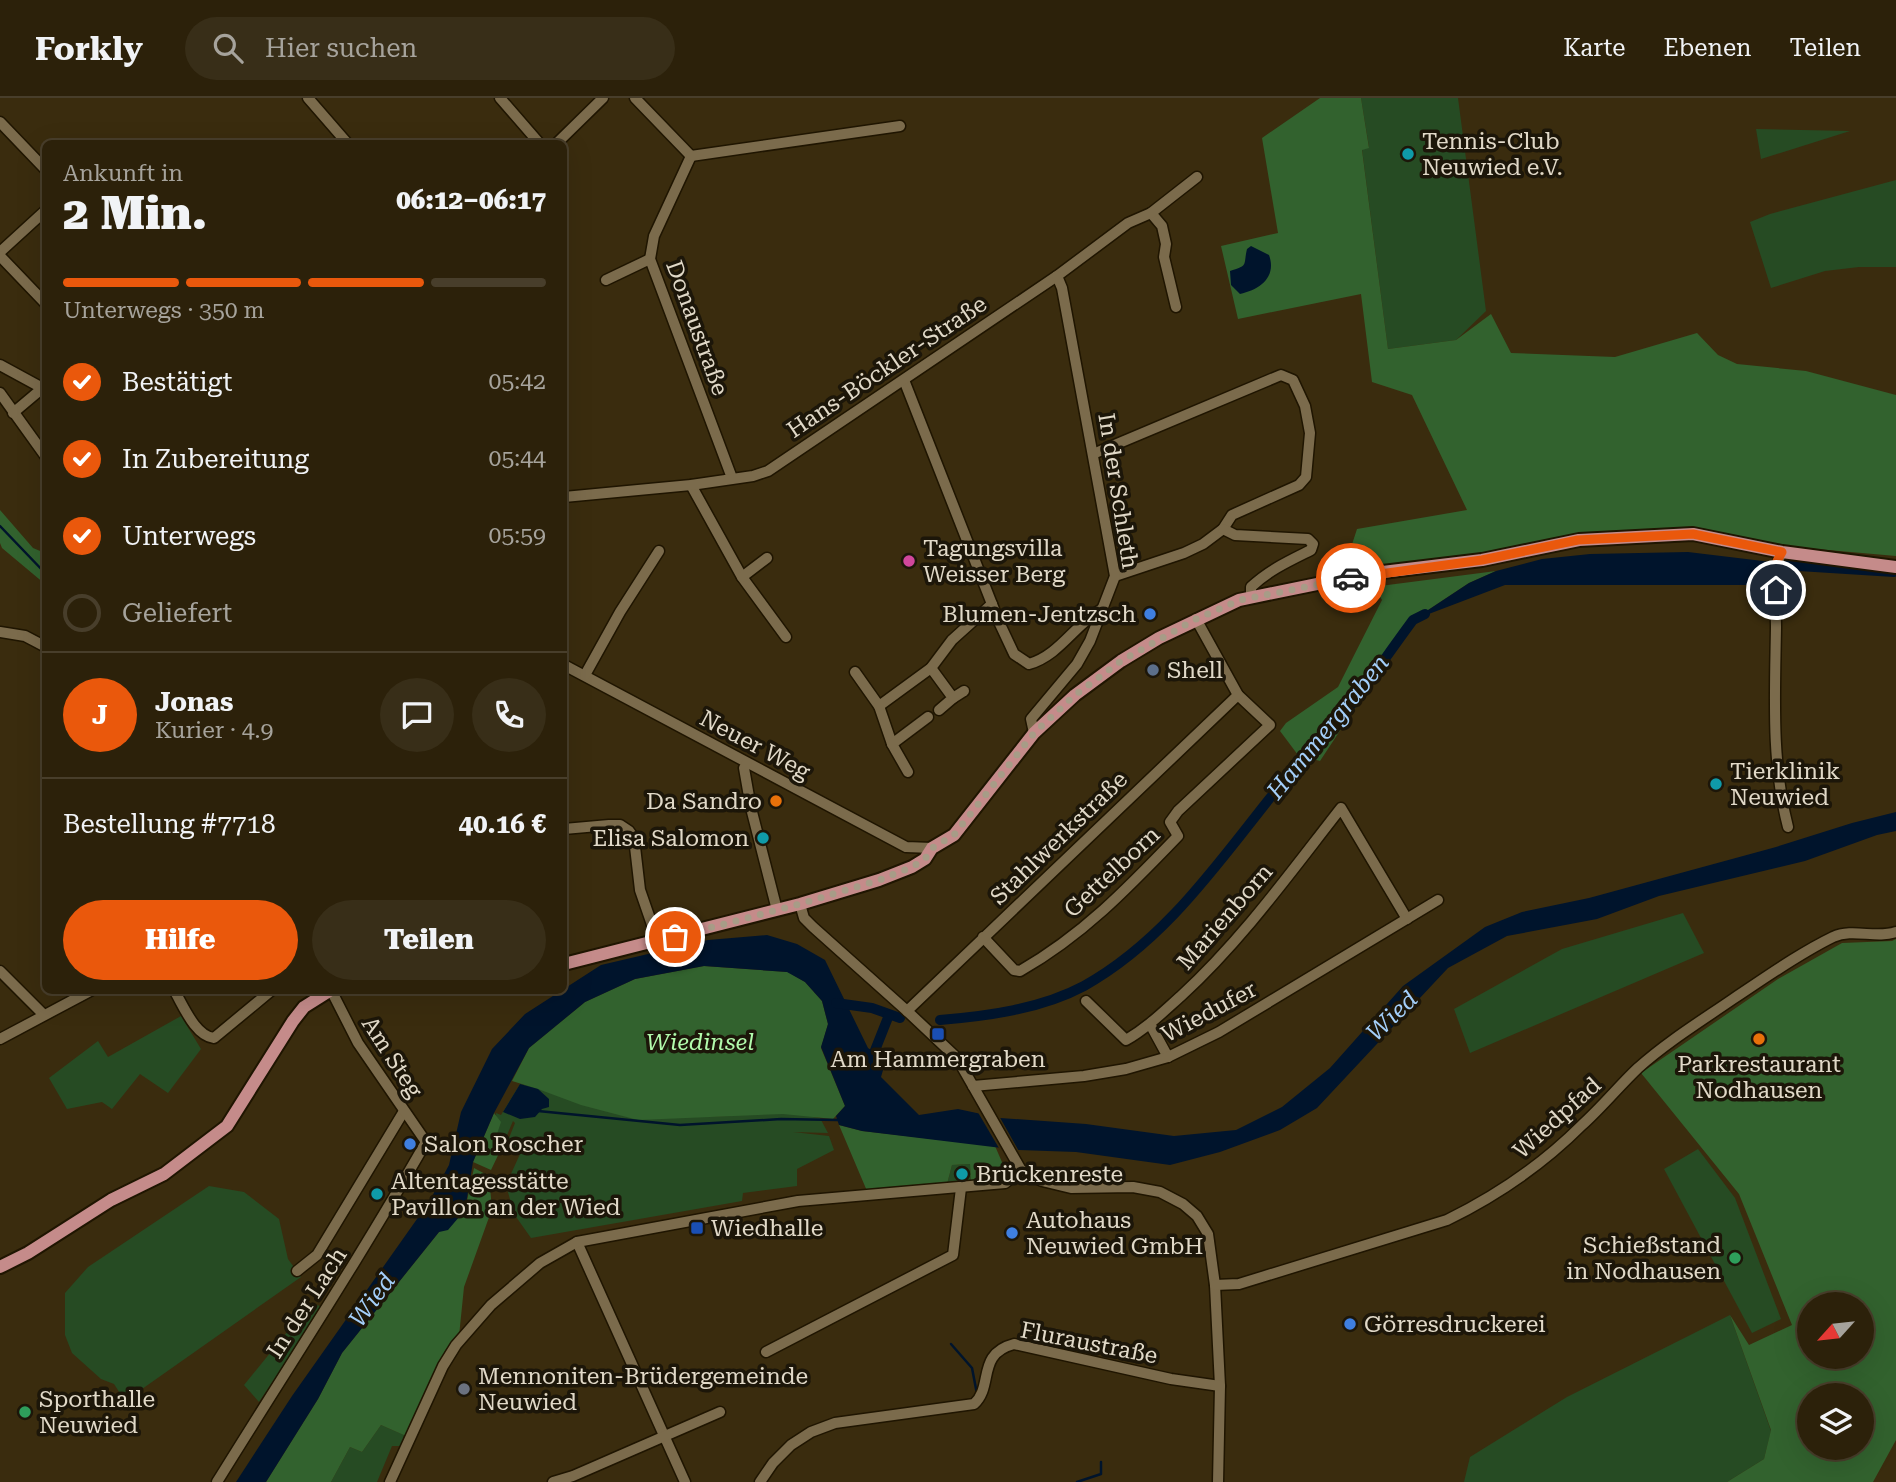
<!DOCTYPE html>
<html lang="de">
<head>
<meta charset="utf-8">
<style>
	body { margin:0; font-family:"Roboto Serif",serif; background:#382e18; color:#f1f3f6; height:100vh; display:flex; flex-direction:column; font-size:26px; white-space:nowrap }
	* { box-sizing:border-box; margin:0 }
	p { font-size:23px; color:#a6a39c }
	.icon { flex:none; width:38px; height:38px; fill:none; stroke:currentColor; stroke-width:2; stroke-linecap:round; stroke-linejoin:round }
	.map { position:relative; flex:1; overflow:hidden }
	.details { position:absolute; left:42px; top:42px; width:525px; height:854px; display:flex; flex-direction:column; background:#2c210a; border-radius:10px; box-shadow:0 7px 28px #0002,0 0 0 2px #483e2b }
	.details>* { flex:none }
	.needle { width:46px; rotate:243deg }
	.controls { position:absolute; left:1797px; top:1194px; display:grid; gap:14px }
	.controls a { display:grid; place-items:center; width:77px; height:77px; border-radius:50%; background:#2c210a; box-shadow:0 7px 28px #0002,0 0 0 2px #483e2b; font-size:35px }
	.pin { position:absolute; display:grid; place-items:center; width:60px; height:60px; color:#fff; margin:-30px; border:4px solid #fff; border-radius:50%; box-shadow:0 2px 7px #0007 }
	.courier { position:absolute; display:grid; place-items:center; width:70px; height:70px; margin:-35px; border:5px solid #ea580c; border-radius:50%; background:#fff; color:#222; box-shadow:0 2px 9px #0007 }
	.head em { font-style:normal; font-weight:800 }
	.head div { display:flex; flex-direction:column-reverse }
	.head { display:flex; align-items:center; justify-content:space-between; height:119px; padding:0 21px }
	h1 { font-size:46px; font-weight:800; line-height:52px }
	.bar { display:grid; grid-template-columns:repeat(4,1fr); gap:10px 7px; align-content:center; height:84px; padding:0 21px }
	.bar i { height:9px; border-radius:5px; background:#483e2b }
	.bar .current { background:#ea580c }
	.bar p { grid-column:span 4 }
	.line { display:flex; align-items:center; gap:18px; padding:0 21px; border-top:2px solid #483e2b }
	.line div { flex:1 }
	.round { display:grid; place-items:center; flex:none; width:74px; height:74px; border-radius:37px; background:#382e18 }
	ol { padding:0 21px; list-style:none }
	li { display:flex; align-items:center; gap:21px; height:77px }
	li p { margin-inline-start:auto }
	li .icon { padding:7px; border-radius:50%; background:#ea580c; color:#fff; stroke-width:4 }
	li:last-child { color:#a6a39c }
	li i { width:38px; height:38px; border:4px solid #483e2b; border-radius:50% }
	.button { display:flex; gap:14px; margin-top:auto; padding:14px 21px }
	.button a { flex:1; height:80px; border-radius:42px; background:#ea580c; color:#fff; font-size:28px; font-weight:800; line-height:80px; text-align:center }
	.button a+a { background:#382e18; color:#f1f3f6 }
	header { display:flex; align-items:center; gap:42px; box-sizing:border-box; height:98px; padding:0 35px; background:#2c210a; border-bottom:2px solid #483e2b }
	header strong { font-size:33px }
	nav { display:flex; gap:38px; margin-inline-start:auto; font-size:24px }
	.search { width:490px; height:63px; background:#382e18; display:flex; align-items:center; gap:18px; box-sizing:border-box; padding:0 24px; border-radius:38px; color:#a6a39c; font-size:26px }
	.map>svg:first-child { display:block }
	.green { fill:#264b23 }
	.forest { fill:#32622e; fill-rule:evenodd }
	.water { fill:#00142c }
	.pier { fill:#3a2c0e }
	.lines { fill:none; stroke-linecap:round; stroke-linejoin:round }
	.stream { stroke:#00142c; stroke-width:2.5 }
	.canal { stroke:#00142c; stroke-width:10 }
	.minor-casing { stroke:#1f1501; stroke-width:13 }
	.major-casing { stroke:#1f1501; stroke-width:16 }
	.minor { stroke:#7b6b4c; stroke-width:10 }
	.major { stroke:#c58b8a; stroke-width:12 }
	.done { stroke:#a79c87; stroke-width:7; stroke-dasharray:0 12.6 }
	.route { stroke:#ea580c; stroke-width:9 }
	.culture-dot { fill:#0f9aa8; stroke:#1c1609; stroke-width:2.5 }
	.hotel-dot { fill:#d1479c; stroke:#1c1609; stroke-width:2.5 }
	.shop-dot { fill:#3f7fe0; stroke:#1c1609; stroke-width:2.5 }
	.service-dot { fill:#5c6f8a; stroke:#1c1609; stroke-width:2.5 }
	.food-dot { fill:#e8710a; stroke:#1c1609; stroke-width:2.5 }
	.transit-dot { fill:#1a4fb4; stroke:#1c1609; stroke-width:2.5 }
	.leisure-dot { fill:#2e9e5b; stroke:#1c1609; stroke-width:2.5 }
	.worship-dot { fill:#6b7280; stroke:#1c1609; stroke-width:2.5 }
	.labels { text-anchor:middle; dominant-baseline:central; stroke-width:7; stroke-linejoin:round; paint-order:stroke }
	.poi-label { font-size:23px; fill:#e1d9c8; stroke:#1c1609; text-anchor:start }
	.street-label { font-size:23px; fill:#e1d9c8; stroke:#1c1609 }
	.park-label { font-size:23px; font-style:italic; fill:#b2fbac; stroke:#1c1609 }
	.water-label { font-size:24px; font-style:italic; fill:#a4cffa; stroke:#1c1609 }
</style>
</head>
<body>
<header>
<strong>Forkly</strong>
<div class="search"><svg class="icon" aria-label="search" viewBox="0 0 24 24"><circle cx="10" cy="10" r="6"/><path d="M15 15l6 6"/></svg>Hier suchen</div>
<nav><a>Karte</a><a>Ebenen</a><a>Teilen</a></nav>
</header>
<div class="map">
<svg width="1896" height="1384" viewBox="0 0 1896 1384">
	<rect width="100%" height="100%" fill="#3a2c0e"/>
	<g class="green">
		<path d="M1361,0H1458L1486,213L1456,242L1388,251L1362,51L1369,49Z"/>
		<path d="M1756,31L1850,33L1761,61Z"/>
		<path d="M1896,82V169H1859L1825,173L1771,190L1750,124L1770,116Z"/>
		<path d="M1683,815L1704,855L1470,955L1454,911L1562,851Z"/>
		<path d="M181,918L201,951L168,995L140,976L112,1011L102,1004L67,1011L49,980L98,943L108,959Z"/>
		<path d="M741,968L813,1019L820,1020L828,1035L793,1034L829,1038L834,1052L797,1071V1088L743,1095L742,1103L531,1140L514,1116L506,1087L520,1056L543,1049L505,1050L515,1025L513,1023L502,1049L497,1036L496,1015L501,1017L520,986L686,1019L731,1018Z"/>
		<path d="M1698,1051L1735,1100L1781,1221L1752,1235L1664,1071Z"/>
		<path d="M970,1066L971,1084L947,1086L952,1067Z"/>
		<path d="M209,1088L244,1094L279,1121L288,1161L301,1179L125,1303L114,1286L101,1281L72,1255L65,1237V1195L88,1169Z"/>
		<path d="M318,1207L322,1210L259,1304L244,1287L297,1222Z"/>
		<path d="M1730,1217L1771,1333L1764,1361L1727,1384H1464L1470,1359L1567,1299Z"/>
		<path d="M381,1327L404,1337L401,1348H392L377,1384H331L350,1349L362,1354Z"/>
	</g>
	<g class="forest">
		<path d="M1320,0H1361L1369,50L1362,52L1388,251L1456,242L1491,216L1511,255L1615,259L1697,235L1718,257L1737,266L1806,273L1896,297V458L1782,448L1693,430L1577,437L1481,455L1343,474L1357,431L1467,412L1412,297L1372,284L1361,196L1238,221L1221,148L1278,135L1262,40Z"/>
		<path d="M0,412L33,450L45,455V486L2,450L0,445Z"/>
		<path d="M1496,473L1469,485L1413,522L1320,663L1298,657L1280,633L1286,625L1338,589L1382,502L1376,492L1380,488Z"/>
		<path d="M1896,841V1342L1873,1384H1727L1764,1361L1771,1332L1730,1217L1749,1247L1792,1227L1739,1096L1641,975L1778,881L1842,845L1892,843ZM1810,1206H1862V1258H1810ZM1810,1297H1862V1349H1810Z"/>
		<path d="M704,868L788,874L805,884L822,903L828,926L821,950L845,1008L833,1021L783,1016L638,1022L581,1007L538,991L512,983L529,950L585,904L635,881Z"/>
		<path d="M494,1015L501,1024L497,1036L502,1049L491,1072L473,1064Z"/>
		<path d="M839,1027L862,1033L995,1048L1005,1071L999,1082L971,1084L970,1066L952,1067L947,1086L867,1093Z"/>
		<path d="M474,1070L489,1078L492,1111L464,1189L459,1238L446,1251L406,1338L381,1327L362,1354L350,1349L331,1384H266L318,1301L342,1255L439,1134L465,1112Z"/>
	</g>
	<g class="water">
		<path d="M1251,148L1269,157C1277,179 1260,192 1240,196L1231,187L1230,173C1249,167 1243,168 1247,151Z"/>
		<path d="M1688,454L1771,464V487H1505L1413,522L1469,485L1496,473L1542,461L1590,456Z"/>
		<path d="M1896,714V733L1877,737L1805,763L1659,798L1597,821L1507,838L1448,870L1317,1010L1280,1032L1220,1054L1170,1067L1076,1054L1019,1052L862,1033L839,1027L836,1018L845,1008L821,949L828,926L822,903L805,884L787,874L704,868L635,881L585,904L529,950L494,1015L473,1064L465,1112L448,1132L439,1134L342,1255L318,1301L266,1384H236L292,1298L429,1104L449,1067L461,1014L492,951L525,916L601,867L708,842L767,837L797,846L825,862L868,950L886,962L881,979L919,1017L958,1011L1000,1020L1086,1026L1174,1038L1236,1032L1282,1009L1330,970L1403,888L1485,829L1522,814L1589,800L1776,749L1852,725Z"/>
		<path d="M520,986L538,991L549,1001V1009L542,1011L535,1019L520,1021L503,1014Z"/>
	</g>
	<path class="pier" d="M976,1011L998,1016L1020,1055L1000,1052Z"/>
	<g class="lines">
		<g class="stream">
			<path d="M0,428L46,476"/>
			<path d="M538,1013L680,1027L781,1021L838,1022"/>
			<path d="M951,1246L972,1270L977,1296"/>
			<path d="M1077,1384L1101,1376V1364"/>
		</g>
		<g class="canal">
			<path d="M1783,467L1894,474"/>
			<path d="M836,905L872,910L900,920"/>
			<path d="M940,922C988,918 1041,911 1084,888C1163,844 1215,769 1270,700C1285,682 1303,667 1317,650C1352,609 1382,564 1413,522L1425,516"/>
			<path d="M870,965L889,917"/>
		</g>
		<defs>
			<g id="minor">
				<path d="M308,0L348,46"/>
				<path d="M500,0L540,46"/>
				<path d="M635,0L691,58"/>
				<path d="M0,24L46,72"/>
				<path d="M556,46L603,0"/>
				<path d="M691,58L654,138L650,161L732,380"/>
				<path d="M691,58L900,28"/>
				<path d="M1151,115L1162,128L1166,146L1164,159L1176,209"/>
				<path d="M0,154L46,112"/>
				<path d="M0,158L46,206"/>
				<path d="M606,182L650,161"/>
				<path d="M0,267L46,292"/>
				<path d="M904,282L999,524L1014,556L1029,566C1060,557 1075,526 1102,511"/>
				<path d="M0,295L46,359"/>
				<path d="M13,315L45,288"/>
				<path d="M1093,356L1281,277L1293,282L1305,308L1310,335L1306,379L1299,387L1232,417L1223,431L1203,446L1184,455L1115,478"/>
				<path d="M691,387L742,479L786,539"/>
				<path d="M564,399L691,387L753,378L768,373L1057,178L1128,125L1151,115L1197,79"/>
				<path d="M1223,431L1235,437L1308,441L1313,446L1311,452C1289,463 1269,472 1251,489V499"/>
				<path d="M1782,454C1771,475 1776,505 1776,529C1775,596 1771,663 1788,729"/>
				<path d="M742,479L767,460"/>
				<path d="M0,534L25,538L46,549"/>
				<path d="M564,567L906,749L932,750"/>
				<path d="M931,570L953,600L939,612"/>
				<path d="M855,574L879,608L892,646L908,674"/>
				<path d="M585,577L620,514L659,453"/>
				<path d="M953,600L964,593"/>
				<path d="M879,608L931,570L952,542L992,506"/>
				<path d="M1034,635L1031,621L1077,566L1090,543L1115,478L1062,190L1057,178"/>
				<path d="M892,646L928,619"/>
				<path d="M747,665L744,670L751,710L777,812"/>
				<path d="M564,731L609,727H620L629,733L634,740L640,792L658,844"/>
				<path d="M800,806L804,820L813,829L907,913L957,960L1021,1072L1042,1083L1071,1090L1133,1089L1160,1094L1183,1106L1197,1118L1208,1136L1215,1187L1220,1288L1218,1384"/>
				<path d="M983,839L1014,872L1020,873C1083,837 1128,790 1178,738L1170,724L1178,713L1270,627L1238,597L1196,521"/>
				<path d="M0,873L44,917"/>
				<path d="M174,892C183,907 195,938 214,940L272,892"/>
				<path d="M1086,903L1126,942C1147,930 1163,914 1181,898C1242,842 1290,775 1341,710L1407,821"/>
				<path d="M907,913L1238,597"/>
				<path d="M1150,926L1168,959"/>
				<path d="M0,941L92,892"/>
				<path d="M973,988L1084,978L1126,971L1168,959L1219,934L1438,802"/>
				<path d="M577,1144L685,1384"/>
				<path d="M297,1173L317,1157L404,1013"/>
				<path d="M1215,1187L1239,1186L1447,1122C1496,1098 1544,1065 1582,1027C1602,1009 1619,988 1638,970C1667,944 1701,923 1733,901C1765,880 1798,856 1833,839C1853,830 1876,841 1896,834"/>
				<path d="M766,1254L953,1157L961,1090"/>
				<path d="M217,1384C287,1271 360,1160 426,1044L358,945L331,892"/>
				<path d="M390,1384L443,1268L456,1247L491,1207L540,1165L577,1144L798,1103L1005,1085L1021,1072"/>
				<path d="M553,1384L573,1378L720,1314"/>
				<path d="M760,1384L773,1365L791,1347L811,1334L835,1325L974,1306C994,1288 976,1256 1014,1246L1171,1281L1220,1288"/>
			</g>
			<g id="major">
				<path d="M564,866L800,806L879,782L912,769L925,761L932,750L954,737L1034,635L1075,597L1121,563L1159,540L1239,502L1366,476L1482,462L1579,442L1693,436L1782,454L1896,469"/>
				<path d="M0,1169L28,1155L111,1102L164,1076L227,1028L293,923L304,909L331,892"/>
			</g>
		</defs>
		<use href="#minor" class="minor-casing"/>
		<use href="#major" class="major-casing"/>
		<use href="#minor" class="minor"/>
		<use href="#major" class="major"/>
	</g>
	<g class="lines">
		<path class="done" d="M675,839L800,806L879,782L912,769L925,761L932,750L954,737L1034,635L1075,597L1121,563L1196,521L1240,502L1351,480"/>
		<path class="route" d="M1351,480L1482,462L1578,442L1693,436L1782,454L1777,463L1776,492"/>
	</g>
	<g class="culture-dot">
		<circle cx="1408" cy="56" r="7"/>
		<circle cx="1716" cy="686" r="7"/>
		<circle cx="763" cy="740" r="7"/>
		<circle cx="962" cy="1076" r="7"/>
		<circle cx="377" cy="1096" r="7"/>
	</g>
	<circle class="hotel-dot" cx="909" cy="463" r="7"/>
	<g class="shop-dot">
		<circle cx="1150" cy="516" r="7"/>
		<circle cx="410" cy="1046" r="7"/>
		<circle cx="1012" cy="1135" r="7"/>
		<circle cx="1350" cy="1226" r="7"/>
	</g>
	<circle class="service-dot" cx="1153" cy="572" r="7"/>
	<g class="food-dot">
		<circle cx="776" cy="703" r="7"/>
		<circle cx="1759" cy="941" r="7"/>
	</g>
	<g class="transit-dot">
		<rect x="931" y="929" width="14" height="14" rx="3.5"/>
		<rect x="690" y="1123" width="14" height="14" rx="3.5"/>
	</g>
	<g class="leisure-dot">
		<circle cx="1735" cy="1160" r="7"/>
		<circle cx="25" cy="1314" r="7"/>
	</g>
	<circle class="worship-dot" cx="464" cy="1291" r="7"/>
	<g class="labels">
		<g class="poi-label">
			<text x="1422" y="43">Tennis-Club<tspan x="1422" dy="26">Neuwied e.V.</tspan></text>
			<text x="923" y="450">Tagungsvilla<tspan x="923" dy="26">Weisser Berg</tspan></text>
			<text x="1136" y="516" text-anchor="end">Blumen-Jentzsch</text>
			<text x="1167" y="572">Shell</text>
			<text x="1730" y="673">Tierklinik<tspan x="1730" dy="26">Neuwied</tspan></text>
			<text x="762" y="703" text-anchor="end">Da Sandro</text>
			<text x="749" y="740" text-anchor="end">Elisa Salomon</text>
			<text x="938" y="961" text-anchor="middle">Am Hammergraben</text>
			<text x="1759" y="966" text-anchor="middle">Parkrestaurant<tspan x="1759" dy="26">Nodhausen</tspan></text>
			<text x="424" y="1046">Salon Roscher</text>
			<text x="976" y="1076">Brückenreste</text>
			<text x="391" y="1083">Altentagesstätte<tspan x="391" dy="26">Pavillon an der Wied</tspan></text>
			<text x="1026" y="1122">Autohaus<tspan x="1026" dy="26">Neuwied GmbH</tspan></text>
			<text x="711" y="1130">Wiedhalle</text>
			<text x="1721" y="1147" text-anchor="end">Schießstand<tspan x="1721" dy="26">in Nodhausen</tspan></text>
			<text x="1364" y="1226">Görresdruckerei</text>
			<text x="478" y="1278">Mennoniten-Brüdergemeinde<tspan x="478" dy="26">Neuwied</tspan></text>
			<text x="39" y="1301">Sporthalle<tspan x="39" dy="26">Neuwied</tspan></text>
		</g>
		<g class="street-label">
			<text transform="translate(697 230) rotate(70)">Donaustraße</text>
			<text transform="translate(887 269) rotate(-34)">Hans-Böckler-Straße</text>
			<text transform="translate(1118 393) rotate(81)">In der Schleth</text>
			<text transform="translate(755 647) rotate(28)">Neuer Weg</text>
			<text transform="translate(1059 740) rotate(-44)">Stahlwerkstraße</text>
			<text transform="translate(1112 774) rotate(-43)">Gettelborn</text>
			<text transform="translate(1225 819) rotate(-49)">Marienborn</text>
			<text transform="translate(1209 914) rotate(-28)">Wiedufer</text>
			<text transform="translate(392 959) rotate(57)">Am Steg</text>
			<text transform="translate(1557 1020) rotate(-42)">Wiedpfad</text>
			<text transform="translate(307 1205) rotate(-57)">In der Lach</text>
			<text transform="translate(1089 1245) rotate(11)">Fluraustraße</text>
		</g>
		<g class="park-label">
			<text x="700" y="944">Wiedinsel</text>
		</g>
		<g class="water-label">
			<text transform="translate(1328 629) rotate(-51)">Hammergraben</text>
			<text transform="translate(1392 918) rotate(-44)">Wied</text>
			<text transform="translate(372 1202) rotate(-54)">Wied</text>
		</g>
	</g>
</svg>
<div class="controls">
<a><svg class="needle" viewBox="-14 -14 28 28"><path d="M0-13l5 13h-10z" fill="#e53935"/><path d="M0 13l5-13h-10z" fill="#a6a39c"/></svg></a>
<a><svg class="icon" aria-label="layers" viewBox="0 0 24 24"><path d="M12 4l9 5-9 5-9-5zM3 14l9 5 9-5"/></svg></a>
</div>
<div class="pin" style="left:675px;top:839px;background:#ea580c"><svg class="icon" aria-label="bag" viewBox="0 0 24 24"><path d="M5 8h14l-1 12H6zM9 8a3 3 0 0 1 6 0"/></svg></div>
<div class="pin" style="left:1776px;top:492px;background:#1f2937"><svg class="icon" aria-label="home" viewBox="0 0 24 24"><path d="M3 11l9-7 9 7M6 9v11h12V9"/></svg></div>
<div class="courier" style="left:1351px;top:480px"><svg class="icon" aria-label="car" viewBox="0 0 24 24"><path d="M5 17H2v-5l4-1 3-4h7l3 4 3 1v5h-3M9 17h6M6 11h13"/><circle cx="7" cy="17" r="2"/><circle cx="17" cy="17" r="2"/></svg></div>
<section class="details">
<div class="head"><div><h1>2 Min.</h1><p>Ankunft in</p></div><em>06:12–06:17</em></div>
<div class="bar"><i class="current"></i><i class="current"></i><i class="current"></i><i></i><p>Unterwegs · 350 m</p></div>
<ol>
<li><svg class="icon" aria-label="check" viewBox="0 0 24 24"><path d="M5 12l5 5 9-10"/></svg>Bestätigt<p>05:42</p></li>
<li><svg class="icon" aria-label="check" viewBox="0 0 24 24"><path d="M5 12l5 5 9-10"/></svg>In Zubereitung<p>05:44</p></li>
<li><svg class="icon" aria-label="check" viewBox="0 0 24 24"><path d="M5 12l5 5 9-10"/></svg>Unterwegs<p>05:59</p></li>
<li><i></i>Geliefert</li>
</ol>
<div class="line" style="height:126px"><b class="round" style="background:#ea580c;color:#fff">J</b><div><b>Jonas</b><p>Kurier · 4.9</p></div><a class="round"><svg class="icon" aria-label="chat" viewBox="0 0 24 24"><path d="M4 5h16v11H9l-5 4z"/></svg></a><a class="round"><svg class="icon" aria-label="phone" viewBox="0 0 24 24"><path d="M5 4h4l2 5-3 2q2 4 5 5l2-3 5 2v4C11 20 4 13 5 4z"/></svg></a></div>
<div class="line" style="height:91px"><div>Bestellung #7718</div><b>40.16 €</b></div>
<div class="button"><a>Hilfe</a><a>Teilen</a></div>
</section>
</div>
</body>
</html>
